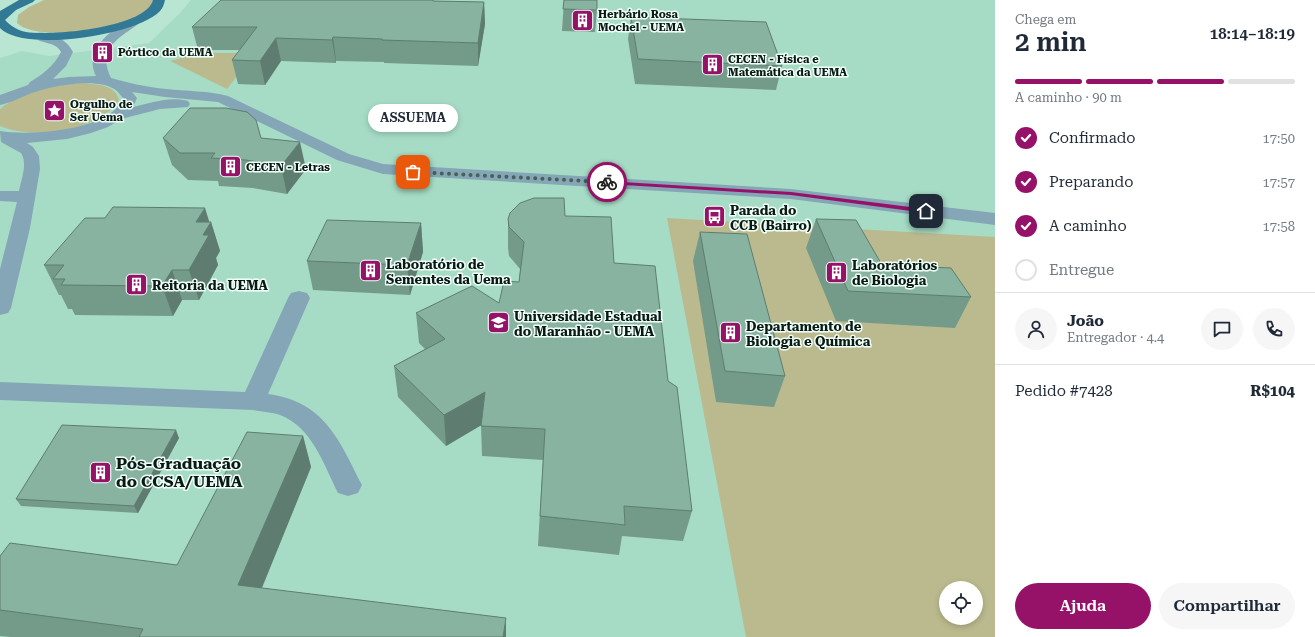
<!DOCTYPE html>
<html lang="pt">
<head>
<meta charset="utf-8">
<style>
	body { margin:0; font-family:"Roboto Serif",serif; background:#f6f6f7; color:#1f2937; height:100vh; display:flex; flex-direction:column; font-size:15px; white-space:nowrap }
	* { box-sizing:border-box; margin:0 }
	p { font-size:13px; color:#747a83 }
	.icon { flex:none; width:22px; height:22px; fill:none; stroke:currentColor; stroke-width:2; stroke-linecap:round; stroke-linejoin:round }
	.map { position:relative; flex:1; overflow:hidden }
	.sheet { display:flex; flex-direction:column; background:#fff; width:320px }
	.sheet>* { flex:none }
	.tools { position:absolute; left:939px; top:581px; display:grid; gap:8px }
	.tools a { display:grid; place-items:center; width:44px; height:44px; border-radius:50%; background:#fff; box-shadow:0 2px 6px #0003; font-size:20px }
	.pin { position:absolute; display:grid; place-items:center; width:34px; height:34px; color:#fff; margin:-17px; border-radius:8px; box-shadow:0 2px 6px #0006 }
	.courier { position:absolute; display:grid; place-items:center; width:40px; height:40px; margin:-20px; border:3px solid #961168; border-radius:50%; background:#fff; color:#222; box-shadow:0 1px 5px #0007 }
	.bubble { position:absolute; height:28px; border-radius:14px; background:#fff; box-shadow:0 2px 6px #0003; font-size:13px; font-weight:600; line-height:28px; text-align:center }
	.head em { font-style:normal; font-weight:600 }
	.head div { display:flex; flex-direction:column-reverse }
	.head { display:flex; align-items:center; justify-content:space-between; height:68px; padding:0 20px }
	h1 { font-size:26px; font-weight:600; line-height:30px }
	.bar { display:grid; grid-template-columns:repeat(4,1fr); gap:6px 4px; align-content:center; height:48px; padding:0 20px }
	.bar i { height:5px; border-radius:3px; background:#e0e1e3 }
	.bar .on { background:#961168 }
	.bar p { grid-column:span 4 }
	.line { display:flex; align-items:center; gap:10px; padding:0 20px; border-top:1px solid #e0e1e3 }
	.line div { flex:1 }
	.round { display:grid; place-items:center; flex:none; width:42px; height:42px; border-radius:21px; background:#f6f6f7 }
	ol { padding:0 20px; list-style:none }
	li { display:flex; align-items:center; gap:12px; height:44px }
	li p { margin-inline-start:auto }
	li .icon { padding:4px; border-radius:50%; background:#961168; color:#fff; stroke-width:4 }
	li:last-child { color:#747a83 }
	li i { width:22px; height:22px; border:2px solid #e0e1e3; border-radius:50% }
	.cta { display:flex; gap:8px; margin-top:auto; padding:8px 20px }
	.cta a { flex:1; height:46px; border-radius:24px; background:#961168; color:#fff; font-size:16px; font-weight:600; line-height:46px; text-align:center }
	.cta a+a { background:#f6f6f7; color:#1f2937 }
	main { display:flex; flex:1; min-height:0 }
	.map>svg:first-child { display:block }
	.built { fill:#a6dcc5; fill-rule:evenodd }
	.green { fill:#bbba8e; fill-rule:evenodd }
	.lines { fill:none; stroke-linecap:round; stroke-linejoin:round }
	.street { fill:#84a6b6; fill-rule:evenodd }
	.primary { fill:#317995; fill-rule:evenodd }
	.wall { fill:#749a8a }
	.shaded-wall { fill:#5e7d70 }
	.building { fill:#87b3a0; stroke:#5e7d70 }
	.route { fill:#961168 }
	.done { stroke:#466157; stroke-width:4; stroke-dasharray:0 7.2 }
	.labels { text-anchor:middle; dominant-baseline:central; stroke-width:3; stroke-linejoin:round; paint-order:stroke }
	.far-poi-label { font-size:11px; font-weight:bold; fill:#091a14; stroke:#f1fff9; text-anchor:start }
	.poi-label { font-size:13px; font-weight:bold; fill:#091a14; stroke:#f1fff9; text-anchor:start }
	.near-poi-label { font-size:16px; font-weight:bold; fill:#091a14; stroke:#f1fff9; text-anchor:start }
</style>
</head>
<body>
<main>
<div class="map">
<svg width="995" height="637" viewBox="0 0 995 637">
	<rect width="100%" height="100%" fill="#b8e6d3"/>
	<path class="built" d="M191,0H995V637H0V58L22,51L49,56L149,43L180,13ZM946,588H976V618H946Z"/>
	<g class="green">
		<path d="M44,0H153L154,2C151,6 148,12 144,14C121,28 38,43 17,23L18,15L29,7Z"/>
		<path d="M199,53H241L248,62L227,89L170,61Z"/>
		<path d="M84,83C97,85 115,84 119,100C100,131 31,140 0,126V109C24,90 54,85 84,83Z"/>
		<path d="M667,218L995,237V637H746ZM946,588H976V618H946Z"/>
	</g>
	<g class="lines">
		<g class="street">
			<path d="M133,18L137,19L139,22L137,25C117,39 97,50 111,78C128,83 148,87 166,89C187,91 208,91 228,96L349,154L383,164L791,189L995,213V225L791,199L383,174L337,160L218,102L165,97L132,92L137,98L133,107C151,103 170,96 188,101L190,104L188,107L160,109L121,119L108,127L91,133L67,139L27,143L33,147L39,156L40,169L30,228L11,308L8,313L0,315V269L17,202L0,201V191H19C21,180 28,164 21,153L1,142L0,131C29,136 111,131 123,98C121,96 119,93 117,91C100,76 51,86 32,93C21,97 11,103 0,105V95L28,85L30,82C43,74 54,66 61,52C55,40 39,45 33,36L35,33C49,30 67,39 73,52L66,66L53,79L69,77L96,76C86,56 100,40 116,28C122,24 127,20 133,18Z"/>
			<path d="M299,291L307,293L310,298L268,394C325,402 339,440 362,485L358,493L348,496L338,493C324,465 312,427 280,415C272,412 262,412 253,410L0,400V382L245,392L288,298L291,293Z"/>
		</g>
		<path class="primary" d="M19,0H35L33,2L16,10L5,20C11,26 17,30 26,32C51,36 146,28 153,0H165C164,4 163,8 160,11C138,35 24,53 0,28V11Z"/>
	</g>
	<g class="wall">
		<path d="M564,0L597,10L595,32L562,31Z"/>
		<path d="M437,1L484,2L485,24L478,66L384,63V62L336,61V63L281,61L265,85L238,84L232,60L240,50H198L192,27Z"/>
		<path d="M631,17L782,66L776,90L635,84L628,39Z"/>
		<path d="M163,138H261L306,169L287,194L253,188L219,186L218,181L188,180L172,165Z"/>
		<path d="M565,216L614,263L668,381L692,511L683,541L622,536L619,555L538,546L543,460L482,456L481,425L446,446L398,397L394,366L425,349L419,343L416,313L499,303L519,282L520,269L509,256L508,248V219Z"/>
		<path d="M816,219L882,265L971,297L955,328L836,321L806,248Z"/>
		<path d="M209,222H211L220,251L216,258L218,265L199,300H182L173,316L75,315L72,309H68L61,295H59L44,265Z"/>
		<path d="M421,223L423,252L410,295L313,290L307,261Z"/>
		<path d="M700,232L785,376L774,407L716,402L693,261Z"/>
		<path d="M303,436L311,467L262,588L506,637H11L0,636V556L177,565Z"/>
		<path d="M179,438L138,513L21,506L16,499Z"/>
	</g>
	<g class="shaded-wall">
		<path d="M484,2L485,24L478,66V43Z"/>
		<path d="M333,37L336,61V63L332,40Z"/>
		<path d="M276,38L281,61L265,85L260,61Z"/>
		<path d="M300,142L306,169L287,194L281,166Z"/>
		<path d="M205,208L210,224L211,222L220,251L216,258L218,265L199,300L189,270L196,222Z"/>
		<path d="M421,223L423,252L410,295L407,265Z"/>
		<path d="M172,270L182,300L173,316L162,286Z"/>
		<path d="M485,392V423L446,446L444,415Z"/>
		<path d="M176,430L179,438L138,513L134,506Z"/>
		<path d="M303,436L311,467L251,614L238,585Z"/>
		<path d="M506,618V637H503Z"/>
	</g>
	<g class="building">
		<path d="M221,0H433V1L484,2L478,43L382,40V39L333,37L332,40L276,38L260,61L232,60L257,27H192Z"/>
		<path d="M564,0H597V10L563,9Z"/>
		<path d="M631,17L766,22L782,66L638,59Z"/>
		<path d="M190,108H226L247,112L256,120L261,138L300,142L281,166L246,160L211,158L215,153H180L163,138Z"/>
		<path d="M534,198H564L565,216L611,217L614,263L655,266L668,381L677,387L692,511L624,506L625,525L540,516L545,429L481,426L485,392L444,415L394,366L445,339L416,313L472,286L499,303L504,281L519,282L524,242L509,227L508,219L510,213L520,203Z"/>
		<path d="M113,207L205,208L196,222H211L203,235H209L189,270H172L162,286L61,285L65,279H53L64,265H44L85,218H105Z"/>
		<path d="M816,219L856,220L882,265L951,268L971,297L848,291Z"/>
		<path d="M327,220L421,223L407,265L307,261Z"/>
		<path d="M700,232L747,234L785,376L725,371Z"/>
		<path d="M62,425L176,430L134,506L16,499Z"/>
		<path d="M247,432L303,436L238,585L506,618L503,637H139L143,629L0,610V556L10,543L177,565Z"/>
	</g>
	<path class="route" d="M605,181L791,192L926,209L929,211L926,213L791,195L607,184L605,183Z"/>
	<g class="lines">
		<path class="done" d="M413,172L607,182"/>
	</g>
	<defs>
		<symbol id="building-square" viewBox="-11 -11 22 22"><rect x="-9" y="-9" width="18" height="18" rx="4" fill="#961168" stroke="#f1fff9"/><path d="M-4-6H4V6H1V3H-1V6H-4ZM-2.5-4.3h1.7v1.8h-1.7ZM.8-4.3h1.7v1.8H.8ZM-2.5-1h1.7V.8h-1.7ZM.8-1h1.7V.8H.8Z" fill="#fff"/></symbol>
		<symbol id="sight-square" viewBox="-11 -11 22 22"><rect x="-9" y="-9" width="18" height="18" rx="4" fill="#961168" stroke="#f1fff9"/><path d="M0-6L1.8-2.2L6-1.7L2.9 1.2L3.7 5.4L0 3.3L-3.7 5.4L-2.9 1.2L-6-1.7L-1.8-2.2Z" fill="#fff"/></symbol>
		<symbol id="bus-square" viewBox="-11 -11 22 22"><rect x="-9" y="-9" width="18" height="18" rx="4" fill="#961168" stroke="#f1fff9"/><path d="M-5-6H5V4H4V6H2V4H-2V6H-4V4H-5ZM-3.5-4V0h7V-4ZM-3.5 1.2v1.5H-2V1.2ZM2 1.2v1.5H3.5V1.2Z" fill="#fff"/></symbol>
		<symbol id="university-square" viewBox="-11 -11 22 22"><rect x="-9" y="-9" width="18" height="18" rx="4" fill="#961168" stroke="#f1fff9"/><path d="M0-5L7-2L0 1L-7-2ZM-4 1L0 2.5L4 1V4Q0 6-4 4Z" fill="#fff"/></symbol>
	</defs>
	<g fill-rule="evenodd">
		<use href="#building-square" x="570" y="8" width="25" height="25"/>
		<use href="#building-square" x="90" y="40" width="25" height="25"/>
		<use href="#building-square" x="700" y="52" width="25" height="25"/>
		<use href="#sight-square" x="42" y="98" width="25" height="25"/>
		<use href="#building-square" x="218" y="154" width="25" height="25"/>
		<use href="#bus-square" x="702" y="204" width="25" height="25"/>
		<use href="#building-square" x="358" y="258" width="25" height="25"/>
		<use href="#building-square" x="824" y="260" width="25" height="25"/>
		<use href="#building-square" x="124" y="272" width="25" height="25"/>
		<use href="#university-square" x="486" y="310" width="25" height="25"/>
		<use href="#building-square" x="718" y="320" width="25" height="25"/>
		<use href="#building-square" x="88" y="460" width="25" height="25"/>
	</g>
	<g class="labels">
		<g class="far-poi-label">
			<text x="598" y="14">Herbário Rosa<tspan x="598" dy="13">Mochel - UEMA</tspan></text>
			<text x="118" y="52">Pórtico da UEMA</text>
			<text x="728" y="59">CECEN - Física e<tspan x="728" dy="13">Matemática da UEMA</tspan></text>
			<text x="70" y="104">Orgulho de<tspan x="70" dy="13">Ser Uema</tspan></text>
			<text x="246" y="167">CECEN - Letras</text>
		</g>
		<g class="poi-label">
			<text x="730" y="210">Parada do<tspan x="730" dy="15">CCB (Bairro)</tspan></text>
			<text x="386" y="264">Laboratório de<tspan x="386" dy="15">Sementes da Uema</tspan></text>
			<text x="852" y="265">Laboratórios<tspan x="852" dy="15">de Biologia</tspan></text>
			<text x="152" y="285">Reitoria da UEMA</text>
			<text x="514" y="316">Universidade Estadual<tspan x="514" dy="15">do Maranhão - UEMA</tspan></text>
			<text x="746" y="326">Departamento de<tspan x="746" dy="15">Biologia e Química</tspan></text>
		</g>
		<g class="near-poi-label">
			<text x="116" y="463">Pós-Graduação<tspan x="116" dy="18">do CCSA/UEMA</tspan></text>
		</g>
	</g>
</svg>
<div class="tools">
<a><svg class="icon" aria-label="locate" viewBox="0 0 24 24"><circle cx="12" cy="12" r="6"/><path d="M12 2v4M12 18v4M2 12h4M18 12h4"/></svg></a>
</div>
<div class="pin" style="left:413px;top:172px;background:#ea580c"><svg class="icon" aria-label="bag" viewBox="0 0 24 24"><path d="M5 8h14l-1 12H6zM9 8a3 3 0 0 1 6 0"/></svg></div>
<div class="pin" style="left:926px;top:211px;background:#1f2937"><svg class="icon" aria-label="home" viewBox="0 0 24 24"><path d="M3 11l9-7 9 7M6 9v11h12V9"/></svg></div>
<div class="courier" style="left:607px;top:182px"><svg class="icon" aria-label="bike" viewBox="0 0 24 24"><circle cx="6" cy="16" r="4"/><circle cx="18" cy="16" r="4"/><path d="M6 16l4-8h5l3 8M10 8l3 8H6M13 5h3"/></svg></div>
<div class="bubble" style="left:368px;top:104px;width:90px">ASSUEMA</div>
</div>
<section class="sheet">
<div class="head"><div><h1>2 min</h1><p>Chega em</p></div><em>18:14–18:19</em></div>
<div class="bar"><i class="on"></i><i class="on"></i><i class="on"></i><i></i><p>A caminho · 90 m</p></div>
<ol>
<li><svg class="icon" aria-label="check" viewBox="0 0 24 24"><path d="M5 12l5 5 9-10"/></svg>Confirmado<p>17:50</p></li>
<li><svg class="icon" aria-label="check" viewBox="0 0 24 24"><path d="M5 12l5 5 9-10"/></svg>Preparando<p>17:57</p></li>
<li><svg class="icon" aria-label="check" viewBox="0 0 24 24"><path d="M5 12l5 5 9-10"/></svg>A caminho<p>17:58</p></li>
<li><i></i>Entregue</li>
</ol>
<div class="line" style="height:72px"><a class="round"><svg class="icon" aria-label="person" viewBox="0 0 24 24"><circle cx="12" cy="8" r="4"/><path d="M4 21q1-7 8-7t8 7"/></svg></a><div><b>João</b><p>Entregador · 4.4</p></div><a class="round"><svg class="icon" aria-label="chat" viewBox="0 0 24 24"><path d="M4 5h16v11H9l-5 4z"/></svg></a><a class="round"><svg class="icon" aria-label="phone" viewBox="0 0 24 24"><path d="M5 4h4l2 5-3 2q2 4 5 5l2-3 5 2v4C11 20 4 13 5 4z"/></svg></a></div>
<div class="line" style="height:52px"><div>Pedido #7428</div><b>R$104</b></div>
<div class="cta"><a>Ajuda</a><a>Compartilhar</a></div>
</section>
</main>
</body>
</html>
